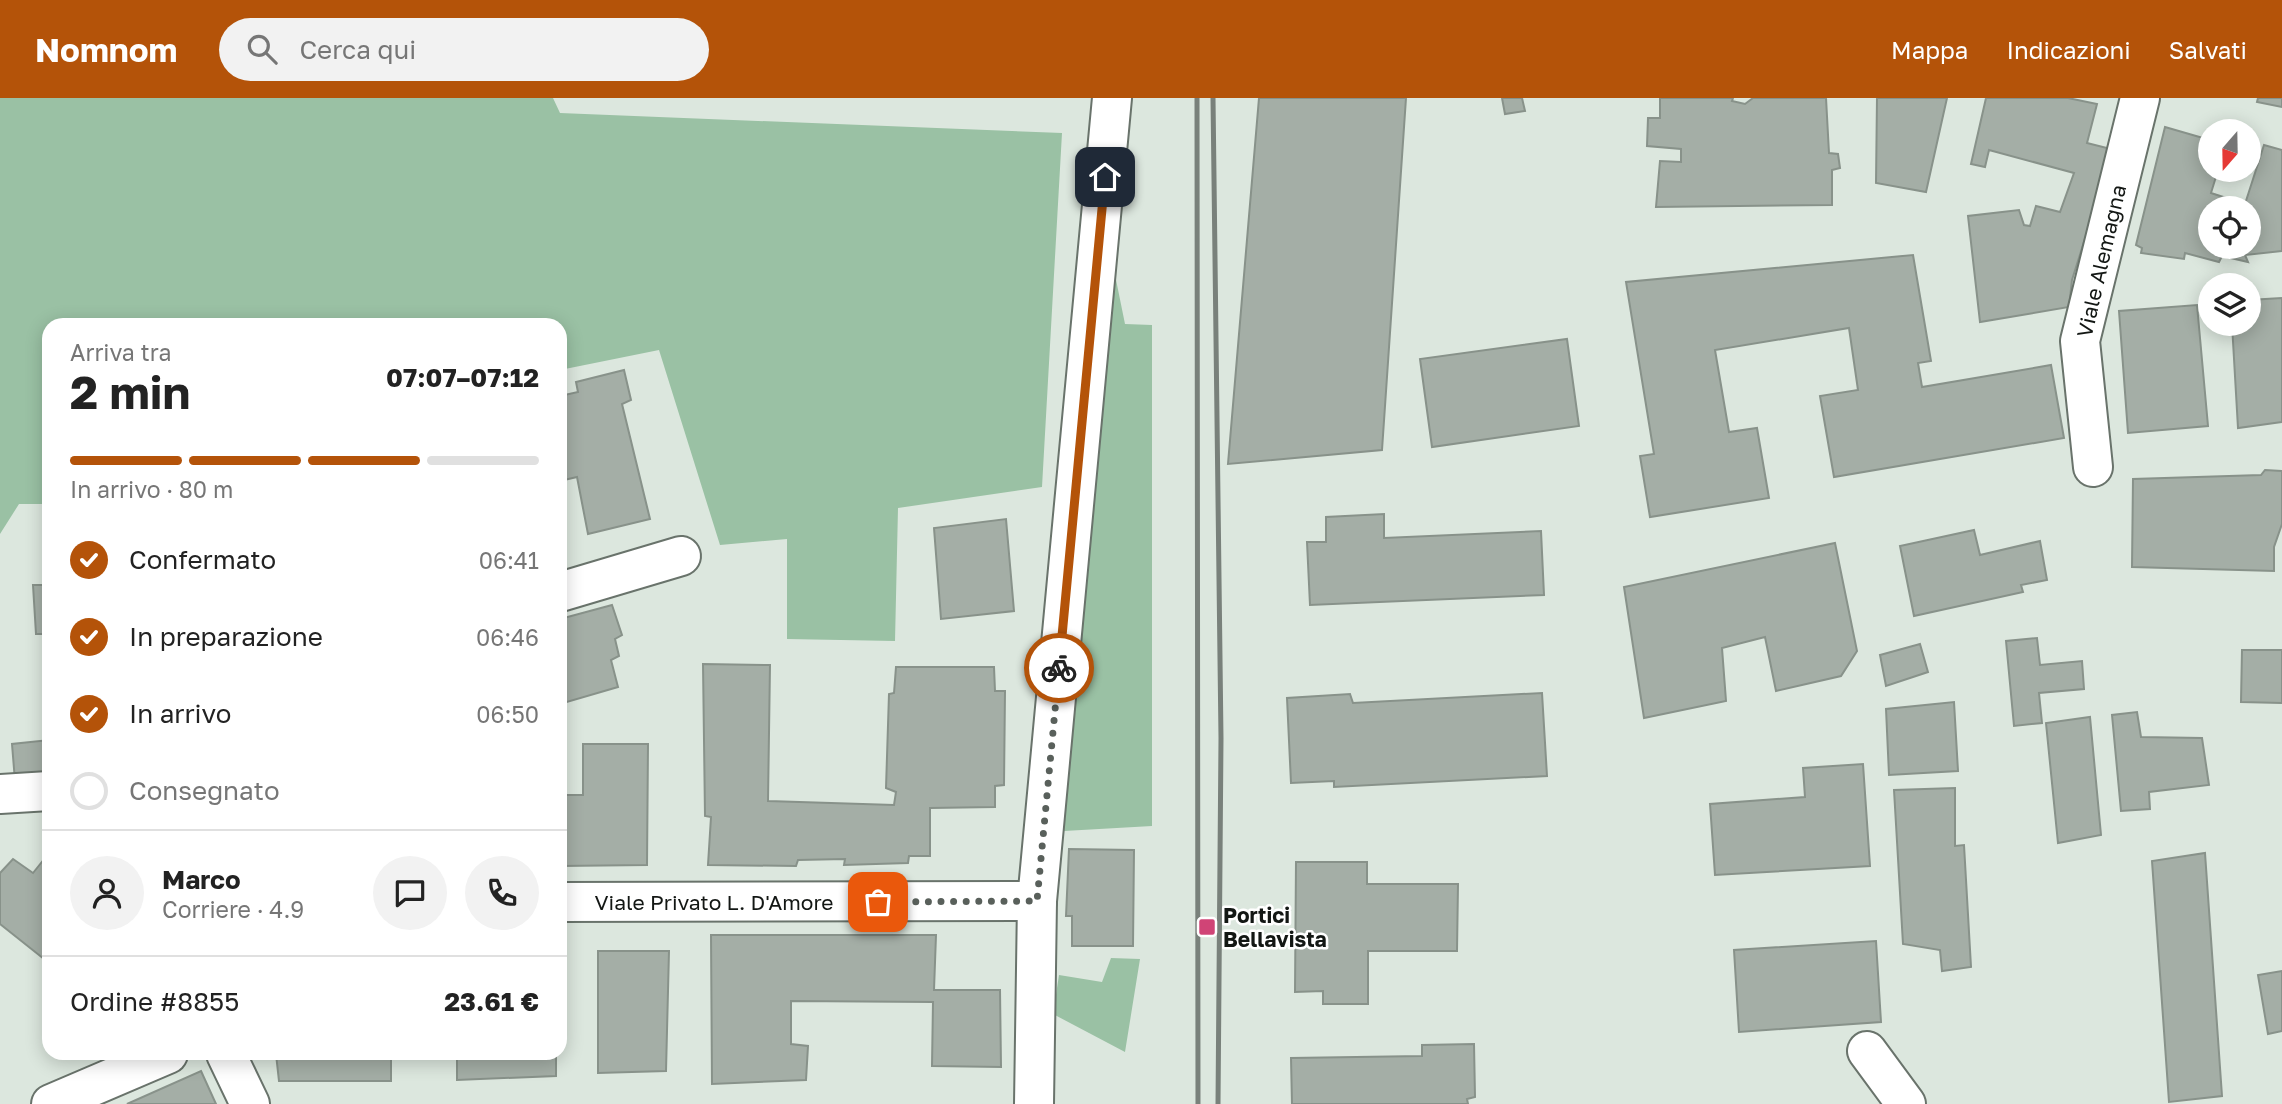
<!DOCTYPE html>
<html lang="it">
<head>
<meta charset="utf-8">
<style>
	body { margin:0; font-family:"Golos Text",sans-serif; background:#f2f2f2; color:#222; height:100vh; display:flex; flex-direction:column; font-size:26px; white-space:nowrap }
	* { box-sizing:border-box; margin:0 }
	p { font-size:23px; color:#767676 }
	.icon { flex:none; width:38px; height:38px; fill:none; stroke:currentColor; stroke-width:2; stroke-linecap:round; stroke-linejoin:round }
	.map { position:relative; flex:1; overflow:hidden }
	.details { position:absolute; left:42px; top:220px; width:525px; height:742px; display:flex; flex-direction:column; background:#fff; border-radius:21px; box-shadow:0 4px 18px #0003 }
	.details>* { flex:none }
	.needle { width:46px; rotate:200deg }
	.tools { position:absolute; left:2198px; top:21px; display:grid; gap:14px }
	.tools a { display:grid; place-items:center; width:63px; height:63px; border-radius:50%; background:#fff; box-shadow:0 4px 18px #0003; font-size:35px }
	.pin { position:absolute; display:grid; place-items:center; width:60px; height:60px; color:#fff; margin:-30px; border-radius:14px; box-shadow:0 4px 10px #0006 }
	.courier { position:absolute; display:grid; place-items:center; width:70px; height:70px; margin:-35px; border:5px solid #b45309; border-radius:50%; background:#fff; color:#222; box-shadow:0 2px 9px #0007 }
	.head em { font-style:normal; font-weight:700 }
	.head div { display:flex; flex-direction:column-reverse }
	.head { display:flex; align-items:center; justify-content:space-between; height:119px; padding:0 28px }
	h1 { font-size:46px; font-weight:700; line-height:52px }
	.bar { display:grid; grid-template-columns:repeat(4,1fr); gap:10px 7px; align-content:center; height:84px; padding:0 28px }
	.bar i { height:9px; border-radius:5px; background:#e0e0e0 }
	.bar .on { background:#b45309 }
	.bar p { grid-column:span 4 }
	.line { display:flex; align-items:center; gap:18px; padding:0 28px; border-top:2px solid #e0e0e0 }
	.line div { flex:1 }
	.round { display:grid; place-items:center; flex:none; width:74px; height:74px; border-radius:37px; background:#f2f2f2 }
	ol { padding:0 28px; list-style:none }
	li { display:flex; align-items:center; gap:21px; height:77px }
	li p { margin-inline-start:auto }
	li .icon { padding:7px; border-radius:50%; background:#b45309; color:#fff; stroke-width:4 }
	li:last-child { color:#767676 }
	li i { width:38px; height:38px; border:4px solid #e0e0e0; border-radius:50% }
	header { display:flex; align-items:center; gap:42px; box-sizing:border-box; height:98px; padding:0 35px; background:#b45309; color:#fff }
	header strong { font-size:33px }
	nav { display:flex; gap:38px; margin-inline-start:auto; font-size:24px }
	.search { width:490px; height:63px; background:#f2f2f2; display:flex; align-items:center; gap:18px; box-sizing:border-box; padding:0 24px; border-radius:38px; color:#767676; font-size:26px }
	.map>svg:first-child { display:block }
	.green { fill:#9ac1a4 }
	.building { fill:#a4aea6; stroke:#88928a; stroke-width:2; fill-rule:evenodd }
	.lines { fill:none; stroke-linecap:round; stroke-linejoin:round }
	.street-casing { stroke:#69736b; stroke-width:42 }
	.street { stroke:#fff; stroke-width:38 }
	.rail { stroke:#79817b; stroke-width:5 }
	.done { stroke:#59605b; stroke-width:7; stroke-dasharray:0 12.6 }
	.route { stroke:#b45309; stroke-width:9 }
	.poi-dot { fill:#d04476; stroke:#fff; stroke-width:2.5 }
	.labels { text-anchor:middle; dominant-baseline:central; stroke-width:5; stroke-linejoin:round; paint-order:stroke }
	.street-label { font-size:21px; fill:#131714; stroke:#fff }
	.poi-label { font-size:21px; font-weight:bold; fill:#131714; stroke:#fff; text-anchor:start }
</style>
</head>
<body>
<header>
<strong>Nomnom</strong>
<div class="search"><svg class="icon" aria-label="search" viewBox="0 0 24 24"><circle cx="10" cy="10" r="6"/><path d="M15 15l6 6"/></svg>Cerca qui</div>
<nav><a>Mappa</a><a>Indicazioni</a><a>Salvati</a></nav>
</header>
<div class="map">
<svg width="2282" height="1006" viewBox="0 0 2282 1006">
	<rect width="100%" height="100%" fill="#dce7de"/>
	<g class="green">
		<path d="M0,0H553L560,15L1062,35L1042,389L898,410L895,543L787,541V441L720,447L659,252L560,272V228H49V406H19L0,436Z"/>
		<path d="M1113,167L1125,226L1152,227V728L1064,733Z"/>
		<path d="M1111,860L1140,861L1125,954L1053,916L1059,877L1102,884Z"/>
	</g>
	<g class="building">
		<path d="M1259,0H1406L1382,352L1228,366Z"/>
		<path d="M1502,0H1522L1525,13L1505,16Z"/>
		<path d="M1660,0H1733L1732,3L1745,6L1753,0H1826L1829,55L1838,56L1840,70L1832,72V107L1656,109L1660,63L1681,64V51L1647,48L1648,20H1660Z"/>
		<path d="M1877,0H1947L1926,94L1876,85Z"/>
		<path d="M1986,0H2068L2097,6L2087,45L2107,50V71L2072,182L2069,209L1980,224L1968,118L2019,112L2024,127L2030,128L2036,108L2060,114L2074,75L1989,52L1985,69L1971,66Z"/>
		<path d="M2258,0H2282V9L2257,4Z"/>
		<path d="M2165,29L2210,42V72H2218L2211,95L2245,106L2264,47L2282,52V153L2245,157L2248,164L2222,158L2219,164L2185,155L2184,161L2141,155L2142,150L2136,147ZM2210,110H2249V149H2210Z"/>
		<path d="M1913,157L1931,263L1918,265L1922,289L2051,267L2064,340L1834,379L1820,298L1858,292L1849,230L1715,252L1729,334L1757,330L1769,400L1650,419L1640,358L1654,356L1626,184Z"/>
		<path d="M2282,200V324L2238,330L2232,226H2249V202Z"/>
		<path d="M2197,207L2208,328L2128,335L2119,213Z"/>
		<path d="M1567,241L1579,328L1432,349L1420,261Z"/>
		<path d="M624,272L631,302L622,306L650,421L588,436L577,379L560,383V298L578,294L576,284Z"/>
		<path d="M2265,372L2282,373V426L2274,449V473L2132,469L2133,381L2261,377Z"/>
		<path d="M1384,416V440L1541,433L1544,497L1310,507L1307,444H1326V419Z"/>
		<path d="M1006,421L1014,513L941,521L934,430Z"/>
		<path d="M1974,432L1980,457L2040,443L2047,482L2021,487L2023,494L1914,518L1900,448Z"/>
		<path d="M1835,445L1857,553L1841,578L1776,593L1765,539L1722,550L1726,603L1644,620L1624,489Z"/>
		<path d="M33,487H49V536H36Z"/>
		<path d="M612,507L622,537L615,541L619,558L611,562L618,589L560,606V521Z"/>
		<path d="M2037,540L2040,567L2082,563L2084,591L2039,595L2042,625L2014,628L2006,543Z"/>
		<path d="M1920,546L1928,574L1886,588L1880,557Z"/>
		<path d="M2242,552H2282V605L2241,604Z"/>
		<path d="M703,566L770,567L768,703L894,707L896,694L886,690L889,596L894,595L896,569H994L995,593H1005L1004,687L995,688V709L930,710V758H909L908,765L844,767L845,761L798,762L796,768L708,767L711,719L705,718Z"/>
		<path d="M1542,595L1547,678L1334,689V683L1291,685L1287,600L1350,596L1353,605Z"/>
		<path d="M1954,604L1958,673L1889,677L1886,611Z"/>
		<path d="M2137,614L2141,639L2202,640L2209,687L2149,694L2150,711L2121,713L2112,617Z"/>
		<path d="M2090,619L2101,737L2058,745L2046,625Z"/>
		<path d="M49,642V682L15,683L12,646Z"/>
		<path d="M583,646H648L647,767L560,768V697H583Z"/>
		<path d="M1863,666L1870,768L1715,777L1710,706L1805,699L1803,670Z"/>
		<path d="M1955,690V748L1964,747L1971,869L1942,873L1940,852L1903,846L1894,692Z"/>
		<path d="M1069,751L1134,752L1133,848H1072V818H1066Z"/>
		<path d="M49,755V865L0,826V775L13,761L33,775Z"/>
		<path d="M2205,755L2222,998L2169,1004L2152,763Z"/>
		<path d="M1296,764H1367V786H1458L1457,853H1368V906H1323V893L1295,894Z"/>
		<path d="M711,837H936L934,892H1000L1001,969L932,968L933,904L791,903V946L808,948L806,982L712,986Z"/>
		<path d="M1876,843L1881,924L1739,934L1734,852Z"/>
		<path d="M598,853H669L666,973L598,975Z"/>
		<path d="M2282,873V933L2268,936L2258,877Z"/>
		<path d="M1474,946L1475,999L1467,1001L1468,1006H1292L1291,960L1422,958V947Z"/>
		<path d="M276,956H391V983H279Z"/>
		<path d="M457,956H556V978L457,982Z"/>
		<path d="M201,973L216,1006H127Z"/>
	</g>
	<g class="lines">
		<defs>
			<g id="street">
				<path d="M2093,369L2080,243L2140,0"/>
				<path d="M560,494L681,458"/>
				<path d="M0,696L49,693"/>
				<path d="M560,804L1037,803"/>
				<path d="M1867,953L1906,1006"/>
				<path d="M226,956L250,1006"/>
				<path d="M51,1006L168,956"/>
				<path d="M1034,1006L1037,803L1112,0"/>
			</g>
		</defs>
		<use href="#street" class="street-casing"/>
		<use href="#street" class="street"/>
		<g class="rail">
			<path d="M1197,0L1198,1006"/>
			<path d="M1213,0L1221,640L1218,1006"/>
		</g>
	</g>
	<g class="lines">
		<path class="done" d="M878,804L1037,803L1059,570"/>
		<path class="route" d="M1059,570L1105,79"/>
	</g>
	<rect class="poi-dot" x="1198" y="820" width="18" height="18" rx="3.5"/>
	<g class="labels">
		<g class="street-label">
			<text transform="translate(2101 163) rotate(-77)">Viale Alemagna</text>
			<text x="714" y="804">Viale Privato L. D'Amore</text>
		</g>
		<g class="poi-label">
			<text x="1223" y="817">Portici<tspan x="1223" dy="24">Bellavista</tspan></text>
		</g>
	</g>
</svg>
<div class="tools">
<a><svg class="needle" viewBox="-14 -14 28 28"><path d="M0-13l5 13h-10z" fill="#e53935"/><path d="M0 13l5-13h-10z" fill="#767676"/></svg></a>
<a><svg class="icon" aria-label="locate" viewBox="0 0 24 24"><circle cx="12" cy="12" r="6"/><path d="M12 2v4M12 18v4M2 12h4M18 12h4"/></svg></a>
<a><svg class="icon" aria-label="layers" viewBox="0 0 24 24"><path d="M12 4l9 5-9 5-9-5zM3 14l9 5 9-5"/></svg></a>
</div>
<div class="pin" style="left:878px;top:804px;background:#ea580c"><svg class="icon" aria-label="bag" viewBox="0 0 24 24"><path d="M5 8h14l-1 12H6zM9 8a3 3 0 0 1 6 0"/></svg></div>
<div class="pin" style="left:1105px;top:79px;background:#1f2937"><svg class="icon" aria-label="home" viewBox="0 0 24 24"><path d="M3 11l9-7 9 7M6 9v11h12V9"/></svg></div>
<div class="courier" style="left:1059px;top:570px"><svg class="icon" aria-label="bike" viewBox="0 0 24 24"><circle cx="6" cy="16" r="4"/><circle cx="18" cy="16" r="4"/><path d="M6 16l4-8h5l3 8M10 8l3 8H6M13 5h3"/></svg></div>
<section class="details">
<div class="head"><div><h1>2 min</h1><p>Arriva tra</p></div><em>07:07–07:12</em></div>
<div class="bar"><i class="on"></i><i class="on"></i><i class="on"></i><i></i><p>In arrivo · 80 m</p></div>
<ol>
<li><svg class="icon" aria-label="check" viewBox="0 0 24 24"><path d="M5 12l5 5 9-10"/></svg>Confermato<p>06:41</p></li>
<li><svg class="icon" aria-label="check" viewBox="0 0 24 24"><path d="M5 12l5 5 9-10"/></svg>In preparazione<p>06:46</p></li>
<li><svg class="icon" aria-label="check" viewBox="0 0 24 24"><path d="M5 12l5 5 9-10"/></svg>In arrivo<p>06:50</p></li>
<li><i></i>Consegnato</li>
</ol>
<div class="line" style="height:126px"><a class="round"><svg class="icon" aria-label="person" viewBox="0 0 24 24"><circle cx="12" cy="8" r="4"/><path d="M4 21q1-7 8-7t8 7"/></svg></a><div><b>Marco</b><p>Corriere · 4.9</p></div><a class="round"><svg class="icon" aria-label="chat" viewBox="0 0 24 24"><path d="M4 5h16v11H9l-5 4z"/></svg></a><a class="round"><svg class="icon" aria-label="phone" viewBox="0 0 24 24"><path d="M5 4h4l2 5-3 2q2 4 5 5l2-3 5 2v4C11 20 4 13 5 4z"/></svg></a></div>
<div class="line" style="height:91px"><div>Ordine #8855</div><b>23.61 €</b></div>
</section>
</div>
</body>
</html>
